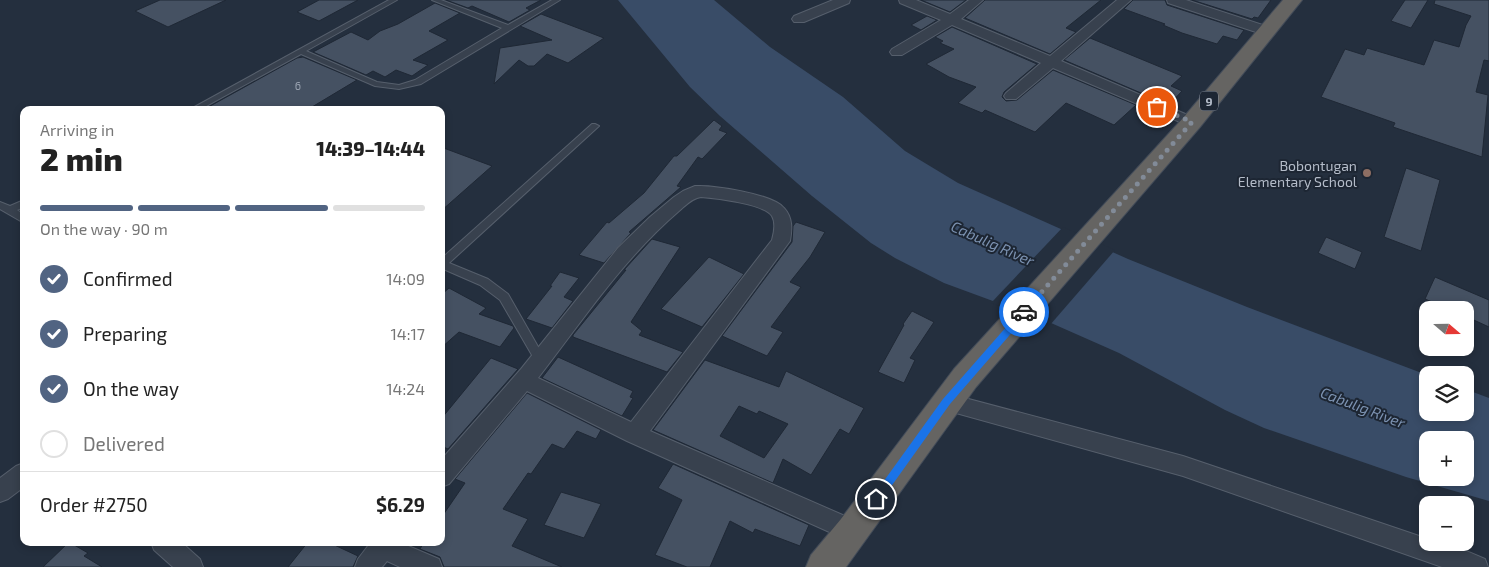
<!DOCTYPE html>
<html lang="en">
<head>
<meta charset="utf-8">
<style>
	body { margin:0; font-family:"Exo 2",sans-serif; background:#f6f6f6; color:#222; height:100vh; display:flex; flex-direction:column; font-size:19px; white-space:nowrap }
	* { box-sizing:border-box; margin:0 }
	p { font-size:16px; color:#767676 }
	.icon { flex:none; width:28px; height:28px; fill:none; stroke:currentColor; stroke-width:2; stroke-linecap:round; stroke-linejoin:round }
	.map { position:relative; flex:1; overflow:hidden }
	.panel { position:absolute; left:20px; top:106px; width:425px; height:440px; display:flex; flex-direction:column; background:#fff; border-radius:10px; box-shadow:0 2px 8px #0003 }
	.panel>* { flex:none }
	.needle { width:32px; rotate:110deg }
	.tools { position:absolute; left:1419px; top:301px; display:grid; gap:10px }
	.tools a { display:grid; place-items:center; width:55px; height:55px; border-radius:10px; background:#fff; box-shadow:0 2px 8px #0003; font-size:25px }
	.pin { position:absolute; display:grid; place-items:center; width:42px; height:42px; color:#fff; margin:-21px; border:2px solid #fff; border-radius:50%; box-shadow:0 1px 5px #0007 }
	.courier { position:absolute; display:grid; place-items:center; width:50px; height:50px; margin:-25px; border:4px solid #1a73e8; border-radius:50%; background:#fff; color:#222; box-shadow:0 1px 6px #0007 }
	.overview em { font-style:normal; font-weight:800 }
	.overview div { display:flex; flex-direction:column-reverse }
	.overview { display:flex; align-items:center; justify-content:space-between; height:85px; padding:0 20px }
	h1 { font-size:32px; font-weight:800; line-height:38px }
	.bar { display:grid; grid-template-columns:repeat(4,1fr); gap:8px 5px; align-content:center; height:60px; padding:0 20px }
	.bar i { height:6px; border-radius:4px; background:#e0e0e0 }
	.bar .on { background:#516482 }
	.bar p { grid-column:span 4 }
	.line { display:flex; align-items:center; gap:12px; padding:0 20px; border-top:1px solid #e0e0e0 }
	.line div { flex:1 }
	ol { padding:0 20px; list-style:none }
	li { display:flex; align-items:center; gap:15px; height:55px }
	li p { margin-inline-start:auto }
	li .icon { padding:5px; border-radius:50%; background:#516482; color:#fff; stroke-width:4 }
	li:last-child { color:#767676 }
	li i { width:28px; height:28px; border:2px solid #e0e0e0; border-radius:50% }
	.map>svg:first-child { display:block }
	.water { fill:#394c67; fill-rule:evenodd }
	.pier { fill:#242f3e }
	.building { fill:#455162; stroke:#1f2835; fill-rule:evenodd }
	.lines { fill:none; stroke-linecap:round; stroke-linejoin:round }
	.service-casing { stroke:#565f6c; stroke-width:2 }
	.minor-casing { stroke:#565f6c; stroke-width:2 }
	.trunk-casing { stroke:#434c59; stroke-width:2 }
	.service { fill:#38414e; fill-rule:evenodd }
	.minor { fill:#38414e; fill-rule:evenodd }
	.trunk { fill:#656462; fill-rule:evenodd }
	.route { fill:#1a73e8 }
	.done { stroke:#828b98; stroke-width:5; stroke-dasharray:0 9 }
	.education-dot { fill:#8d6e63; stroke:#1d2633; stroke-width:2 }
	.labels { text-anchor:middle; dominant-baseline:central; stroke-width:4; stroke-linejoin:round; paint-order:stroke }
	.number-label { font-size:11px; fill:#98a1af }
	.shield { fill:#1d2633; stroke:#878f9c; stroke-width:1 }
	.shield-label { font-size:12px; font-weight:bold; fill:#b4bcc9 }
	.poi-label { font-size:14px; fill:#b4bcc9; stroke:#1d2633; text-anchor:end }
	.water-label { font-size:15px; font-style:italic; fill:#7c92b1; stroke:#1d2633 }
</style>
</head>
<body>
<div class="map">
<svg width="1489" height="567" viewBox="0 0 1489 567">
	<rect width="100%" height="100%" fill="#242f3e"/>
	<path class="water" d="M618,0H714L770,47L843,97L905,151L958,183L1128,259L1247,307L1427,375L1428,412H1465V389L1489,398V501L1406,477L1264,428L1225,410L1119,353L1042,319L944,283L895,258L871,243L812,196L720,116L690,87ZM1428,440H1465V478H1428Z"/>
	<path class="pier" d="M1063,227L1115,250L1050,325L991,303Z"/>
	<g class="building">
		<path d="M160,0H226L168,27L135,11Z"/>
		<path d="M319,0H358L319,21L297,12Z"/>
		<path d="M446,0H541L526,8L530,10L509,22L472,6L468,8Z"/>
		<path d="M921,0H966L950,12Z"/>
		<path d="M985,0H1101L1066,28L1076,32L1050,54L965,18Z"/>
		<path d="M1133,0H1165L1167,5L1244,30L1237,40L1223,36L1217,44L1182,33L1163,25L1165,24L1124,9Z"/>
		<path d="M1192,0H1271L1258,18L1254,17L1252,19Z"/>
		<path d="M1405,0H1428L1411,28L1391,21Z"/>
		<path d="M1435,0H1489V61L1484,60L1476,92L1488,95L1482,157L1393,127L1395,123L1321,97L1345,49L1364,55L1367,48L1424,65L1434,40L1459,47L1466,25L1471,16L1434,4Z"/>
		<path d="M435,3L460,13L429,31L448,40L413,60L428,65L412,76L396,70L385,77L373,71L366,75L313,52L351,32L368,40L380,31L398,24Z"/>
		<path d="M541,14L604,38L568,63L547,54L534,66H528L519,60L494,84L500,48L552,40L520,26Z"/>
		<path d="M927,16L937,20L921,30L911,25Z"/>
		<path d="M952,27L1037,64L1004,92L1002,97L1006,101L1017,100L1053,70L1136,105L1114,125L1066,103L1035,132L985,110L982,113L958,103L976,87L949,77L926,64L954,49L940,43L943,41L935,37Z"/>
		<path d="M1090,38L1182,76L1171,86L1182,91L1169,105L1064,60Z"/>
		<path d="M303,57L357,80L307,110H203L297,58Z"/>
		<path d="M714,120L722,126L719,130L727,133L702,159L698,157L677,186L681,187L629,232L631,233L604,263L579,255L607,222L609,223L644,193L674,156H677Z"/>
		<path d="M441,147L492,166L441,211Z"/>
		<path d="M1406,168L1440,180L1421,251L1384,237Z"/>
		<path d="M796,222L825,232L810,257L790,282L801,287L771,327L783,332L767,356L722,336L792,242L793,226Z"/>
		<path d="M1326,237L1362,252L1355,269L1318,253Z"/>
		<path d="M652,239L680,247L631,322L642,331L639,335L683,352L667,372L573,337V335L626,270H624Z"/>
		<path d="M709,257L744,274L702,327L661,309Z"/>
		<path d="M560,272L579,278L564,297L573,301L552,328L526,319L552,286H550Z"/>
		<path d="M1435,277L1489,300V327L1465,316V310H1451L1425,299Z"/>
		<path d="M449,288L486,308L479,314L513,326L514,328L500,347L459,332L441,348V295Z"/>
		<path d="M912,311L934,322L910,358L915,360L904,383L878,372L904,325L903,324Z"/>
		<path d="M558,357L633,391L630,397L633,398L622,416L542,378Z"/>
		<path d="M491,358L518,369L448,449L441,446V419Z"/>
		<path d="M705,360L779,387L786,371L864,408L849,434L840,429L811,475L783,459L773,483L653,430ZM739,406L757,414L759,411L788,424L764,458L720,436Z"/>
		<path d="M527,393L601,430L596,439L577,431L564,449L552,444L531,474L528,473L503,509L528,519L512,546L562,567H444L440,557L420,549L424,542H441V518L465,483L455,479Z"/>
		<path d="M673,464L809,525L800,546L755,529L753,533L730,521L710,567H687L655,555L682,500L658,488Z"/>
		<path d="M561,492L601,504L584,538L544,525Z"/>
		<path d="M69,542L88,553L84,556L102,567H43Z"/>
		<path d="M308,542H328L358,556L353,567H288Z"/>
	</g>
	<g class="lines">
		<defs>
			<g id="service">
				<path d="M389,0H397L306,51L377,82L399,85L415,80L502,28L432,0H441L508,25L552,0H560L421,84L399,89L375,86L301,54L199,110H189Z"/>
				<path d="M592,124H595L599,126L449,263L488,279L508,294L545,359L544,362L540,363L536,362L500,300L480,285L441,268V259Z"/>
				<path d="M24,200V207L17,210L24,215V223L0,209V202L10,206Z"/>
			</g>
			<g id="minor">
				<path d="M833,0H850L849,3L804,22H794L792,19L794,16Z"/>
				<path d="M899,0H916L950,14L969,0H983L961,19L1050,56L1117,0H1131L1061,61L1197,119L1200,122L1197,125H1187L1053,68L1016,99H1006L1004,96L1006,93L1041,63L952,25L902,55H892L890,52L892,49L941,20L900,3Z"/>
				<path d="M1167,0H1186L1272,28L1274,31L1267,35L1262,34L1168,3Z"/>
				<path d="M695,186C713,185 773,194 784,208C793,218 792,229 790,241L650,431L861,523L865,531L861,539L853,542L845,539L627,441L527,391L449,484L441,487V460L521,369L618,248L650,217L674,197L683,191ZM701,197C715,198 765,204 772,216C776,223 774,233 772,240L631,422L538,378C583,320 623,259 679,211C685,206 692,198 701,197Z"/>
				<path d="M946,393L1183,456L1428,539V542C1447,542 1467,551 1485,559L1488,567H1442L1183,476L938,408L935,402L938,396Z"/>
				<path d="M24,463V487L8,499L0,502V478L16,466Z"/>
				<path d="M151,542H181L200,559L203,567H173L154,550Z"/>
				<path d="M371,542H399L439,559L442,567H400L387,561L382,567H355L358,559Z"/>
			</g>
			<path id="trunk" d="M1283,0H1302L1200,127L976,387L846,567H806L811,555L841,519L954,369L1184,117Z"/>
		</defs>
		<use href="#service" class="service-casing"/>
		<use href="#minor" class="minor-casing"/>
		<use href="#trunk" class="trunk-casing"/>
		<use href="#service" class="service"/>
		<use href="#minor" class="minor"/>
		<use href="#trunk" class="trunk"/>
	</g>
	<path class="route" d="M1024,309L1027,310V315L950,404L880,502H873V496L943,399L1021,310Z"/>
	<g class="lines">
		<path class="done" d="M1024,312L1192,122L1157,107"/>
	</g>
	<circle class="education-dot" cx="1367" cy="173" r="5"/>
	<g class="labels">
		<g class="number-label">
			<text x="298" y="85">6</text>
		</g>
		<rect class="shield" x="1200" y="91.5" width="18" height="19" rx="4"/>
		<g class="shield-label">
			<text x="1209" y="101">9</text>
		</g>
		<g class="poi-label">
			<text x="1357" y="165">Bobontugan<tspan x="1357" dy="16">Elementary School</tspan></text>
		</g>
		<g class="water-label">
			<text transform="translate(993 243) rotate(24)">Cabulig River</text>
			<text transform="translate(1363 407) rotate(21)">Cabulig River</text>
		</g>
	</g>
</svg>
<div class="tools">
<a><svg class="needle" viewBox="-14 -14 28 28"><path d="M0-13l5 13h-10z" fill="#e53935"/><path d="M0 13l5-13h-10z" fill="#767676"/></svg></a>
<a><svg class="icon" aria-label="layers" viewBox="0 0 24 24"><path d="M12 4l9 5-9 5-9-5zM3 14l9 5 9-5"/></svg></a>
<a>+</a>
<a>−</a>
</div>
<div class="pin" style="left:1157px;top:107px;background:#ea580c"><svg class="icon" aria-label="bag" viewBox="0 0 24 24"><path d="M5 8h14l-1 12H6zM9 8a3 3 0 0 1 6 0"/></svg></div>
<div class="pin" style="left:876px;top:499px;background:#1f2937"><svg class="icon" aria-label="home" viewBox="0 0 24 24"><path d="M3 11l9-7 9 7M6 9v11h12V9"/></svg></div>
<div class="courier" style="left:1024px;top:312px"><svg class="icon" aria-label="car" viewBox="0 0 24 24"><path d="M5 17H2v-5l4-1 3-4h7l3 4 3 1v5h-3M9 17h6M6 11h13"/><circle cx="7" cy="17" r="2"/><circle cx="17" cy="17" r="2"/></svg></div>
<section class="panel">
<div class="overview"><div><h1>2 min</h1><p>Arriving in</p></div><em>14:39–14:44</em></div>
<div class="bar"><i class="on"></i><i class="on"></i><i class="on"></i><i></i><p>On the way · 90 m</p></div>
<ol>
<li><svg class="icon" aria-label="check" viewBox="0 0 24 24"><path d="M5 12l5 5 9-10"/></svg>Confirmed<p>14:09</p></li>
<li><svg class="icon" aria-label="check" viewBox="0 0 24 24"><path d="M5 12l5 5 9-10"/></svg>Preparing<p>14:17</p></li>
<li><svg class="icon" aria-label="check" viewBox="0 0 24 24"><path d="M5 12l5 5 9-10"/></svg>On the way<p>14:24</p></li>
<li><i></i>Delivered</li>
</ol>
<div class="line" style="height:65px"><div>Order #2750</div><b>$6.29</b></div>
</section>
</div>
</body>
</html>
